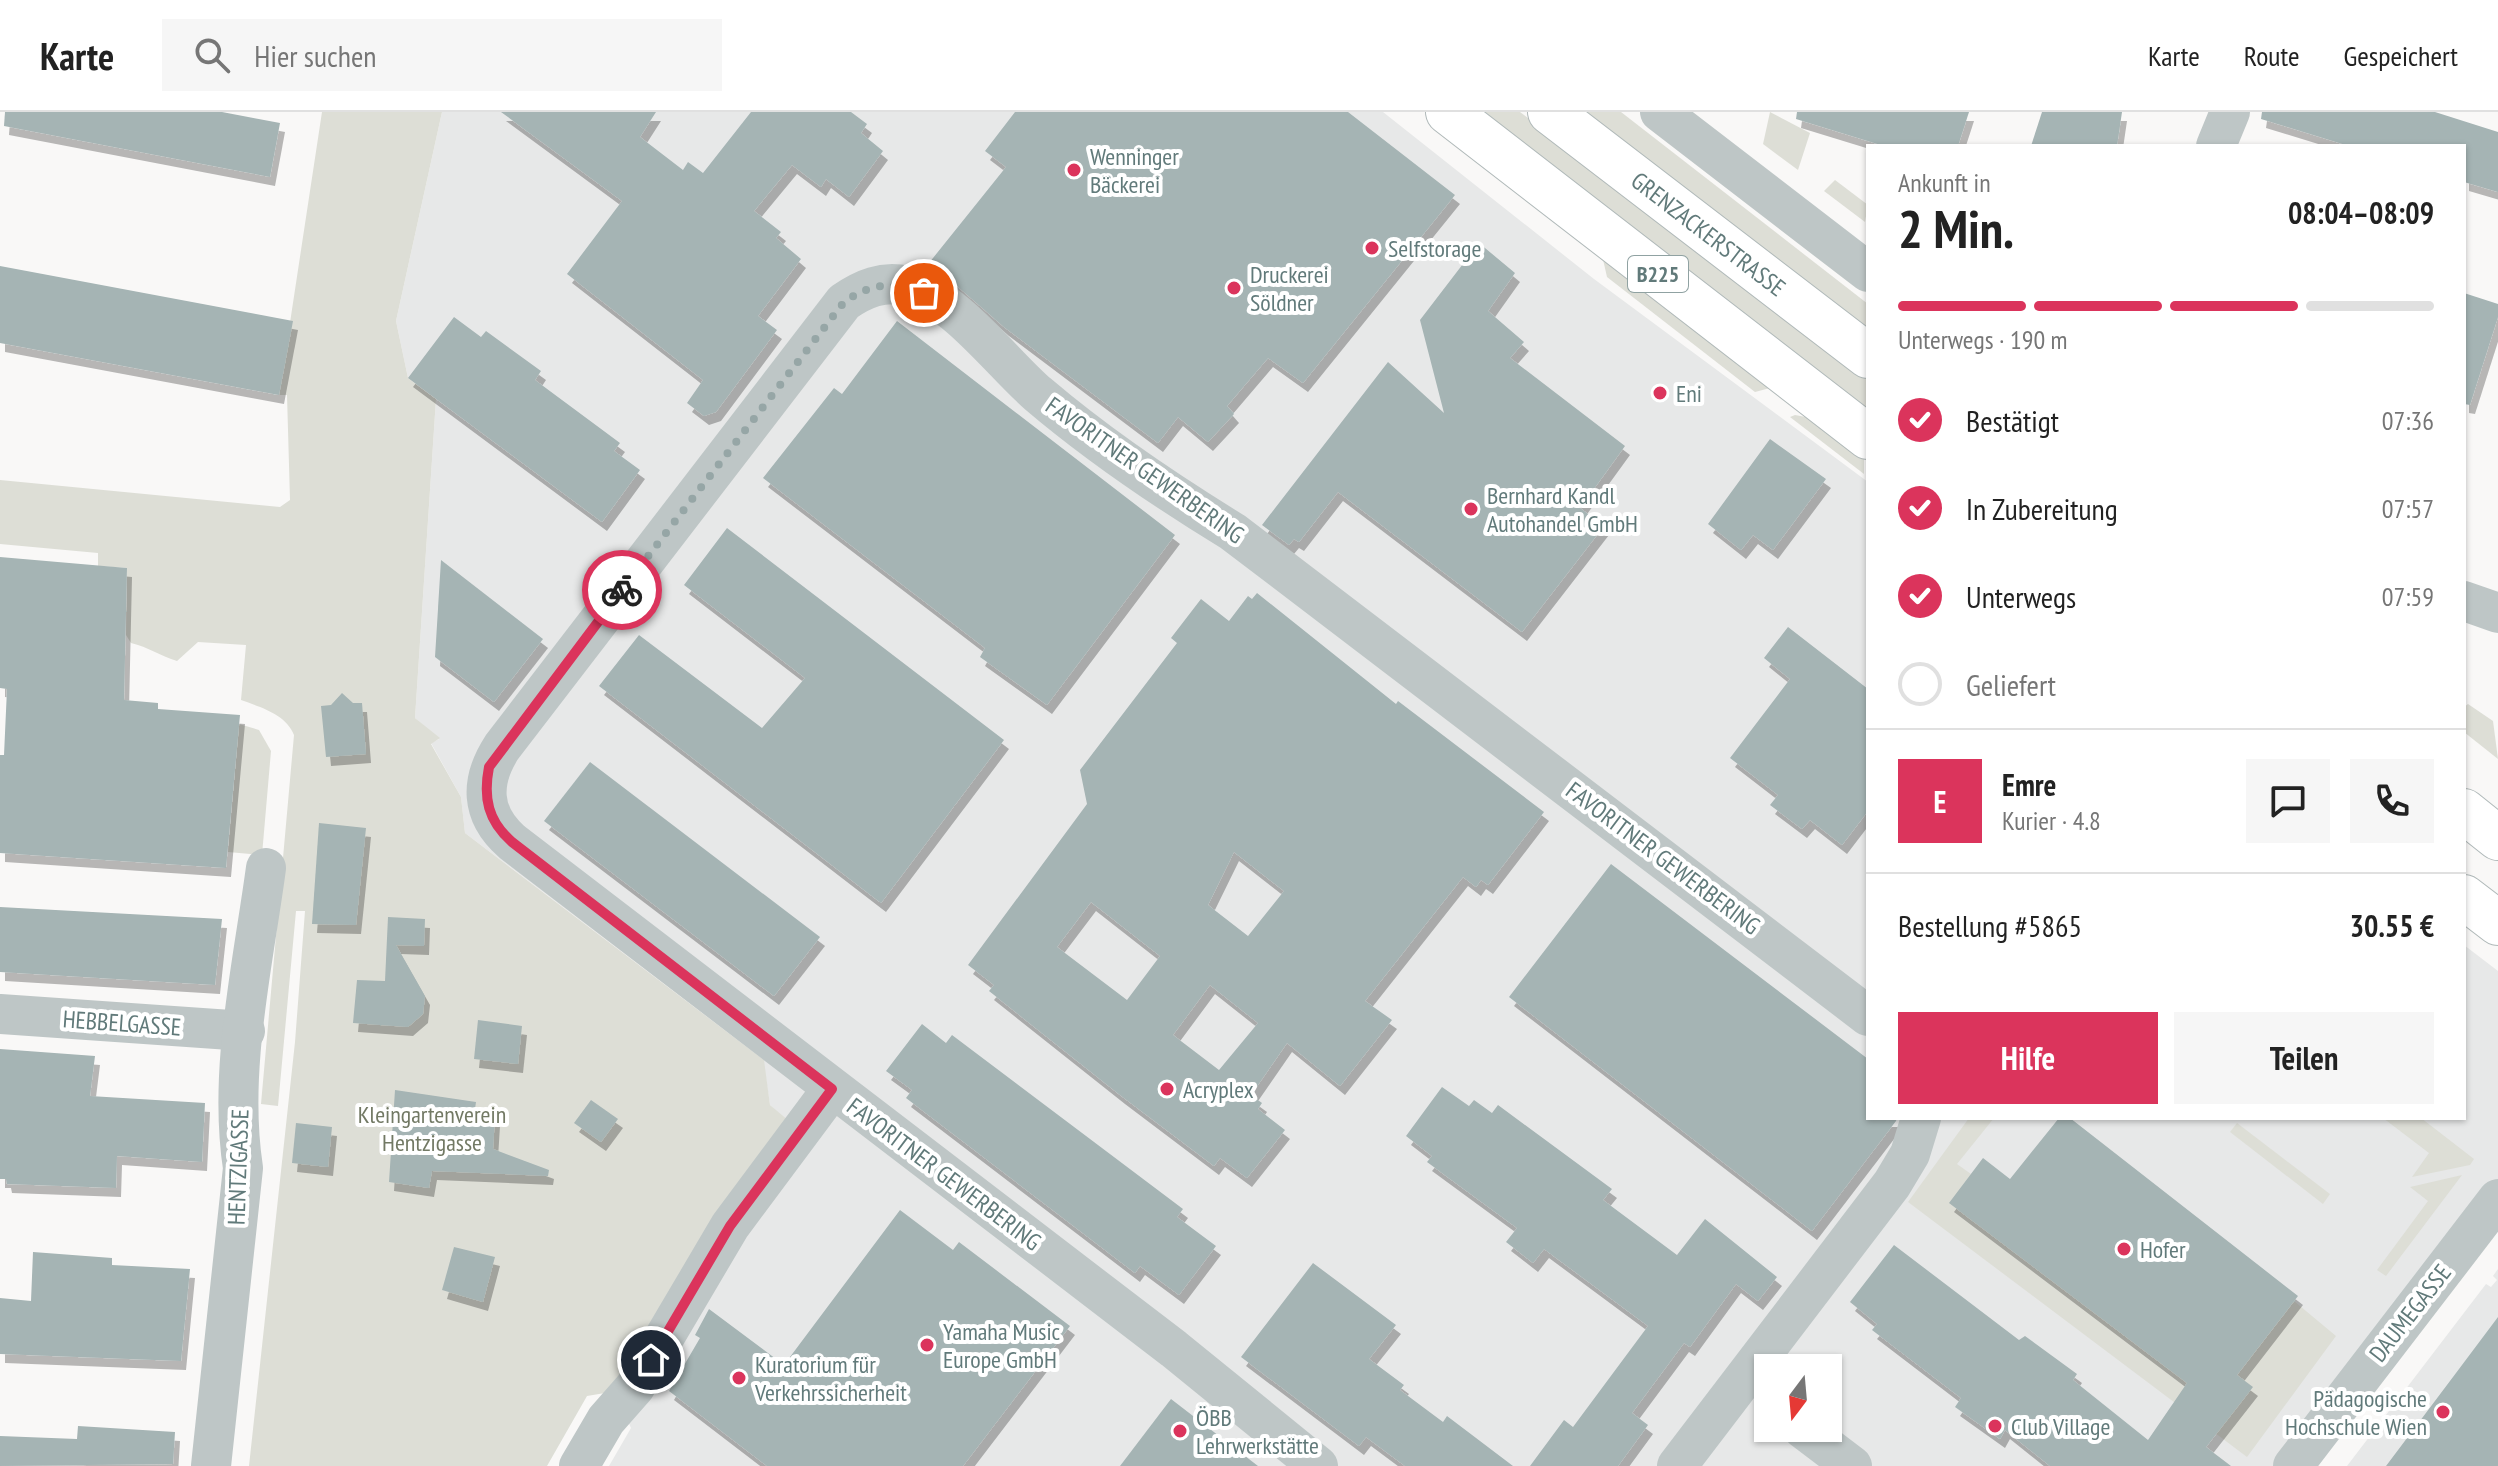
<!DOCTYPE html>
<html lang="de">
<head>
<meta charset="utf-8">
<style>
	body { margin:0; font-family:"PT Sans Narrow",sans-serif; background:#f6f6f6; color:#222; height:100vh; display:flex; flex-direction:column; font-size:30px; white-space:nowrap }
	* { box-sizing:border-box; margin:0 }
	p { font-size:26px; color:#767676 }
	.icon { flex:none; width:44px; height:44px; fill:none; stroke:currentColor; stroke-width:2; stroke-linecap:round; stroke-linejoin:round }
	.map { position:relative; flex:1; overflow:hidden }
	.side { position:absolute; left:1866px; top:32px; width:600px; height:976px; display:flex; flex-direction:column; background:#fff; border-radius:0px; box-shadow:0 2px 6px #0004 }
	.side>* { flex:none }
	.needle { width:52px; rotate:196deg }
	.controls { position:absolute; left:1754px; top:1242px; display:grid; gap:16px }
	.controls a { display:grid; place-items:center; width:88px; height:88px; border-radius:0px; background:#fff; box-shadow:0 2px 6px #0004; font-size:40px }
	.pin { position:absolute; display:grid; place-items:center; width:68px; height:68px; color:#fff; margin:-34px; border:4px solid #fff; border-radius:50%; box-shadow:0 2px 8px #0007 }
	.courier { position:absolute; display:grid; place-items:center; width:80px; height:80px; margin:-40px; border:6px solid #db345c; border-radius:50%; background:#fff; color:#222; box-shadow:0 2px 10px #0007 }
	.overview em { font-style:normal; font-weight:700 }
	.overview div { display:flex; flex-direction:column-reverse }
	.overview { display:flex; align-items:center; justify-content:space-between; height:136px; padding:0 32px }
	h1 { font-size:52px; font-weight:700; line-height:60px }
	.bar { display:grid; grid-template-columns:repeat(4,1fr); gap:12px 8px; align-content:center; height:96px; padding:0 32px }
	.bar i { height:10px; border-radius:6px; background:#e0e0e0 }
	.bar .selected { background:#db345c }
	.bar p { grid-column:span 4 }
	.line { display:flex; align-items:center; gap:20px; padding:0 32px; border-top:2px solid #e0e0e0 }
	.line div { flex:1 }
	.round { display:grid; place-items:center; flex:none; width:84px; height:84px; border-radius:0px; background:#f6f6f6 }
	ol { padding:0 32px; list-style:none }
	li { display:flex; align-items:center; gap:24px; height:88px }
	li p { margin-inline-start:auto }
	li .icon { padding:8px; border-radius:50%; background:#db345c; color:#fff; stroke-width:4 }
	li:last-child { color:#767676 }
	li i { width:44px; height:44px; border:4px solid #e0e0e0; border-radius:50% }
	.action { display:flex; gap:16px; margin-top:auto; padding:16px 32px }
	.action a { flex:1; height:92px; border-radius:0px; background:#db345c; color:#fff; font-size:32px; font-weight:700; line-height:92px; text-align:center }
	.action a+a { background:#f6f6f6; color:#222 }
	header { display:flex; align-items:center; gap:48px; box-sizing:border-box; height:112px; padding:0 40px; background:#fff; border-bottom:2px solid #e0e0e0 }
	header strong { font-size:38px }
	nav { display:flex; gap:44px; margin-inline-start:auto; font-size:28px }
	.search { width:560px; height:72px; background:#f6f6f6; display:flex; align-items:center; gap:20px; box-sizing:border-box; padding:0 28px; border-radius:0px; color:#767676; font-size:30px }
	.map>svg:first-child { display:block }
	.built { fill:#e7e8e8; fill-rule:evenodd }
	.green { fill:#ddded6 }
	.building { fill:#a5b4b4; fill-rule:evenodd; filter:url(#shadow) }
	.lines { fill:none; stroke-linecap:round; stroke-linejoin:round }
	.primary-casing { stroke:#b0b9b9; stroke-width:46 }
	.minor { stroke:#bec6c6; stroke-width:40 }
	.primary { stroke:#fff; stroke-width:44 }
	.done { stroke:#96a6a6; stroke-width:8; stroke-dasharray:0 14.4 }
	.route { stroke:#db345c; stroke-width:10 }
	.poi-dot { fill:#db345c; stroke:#fff; stroke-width:3 }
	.labels { text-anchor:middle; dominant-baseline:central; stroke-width:8; stroke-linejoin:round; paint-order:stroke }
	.shield { fill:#fff; stroke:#90a2a2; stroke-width:2 }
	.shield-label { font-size:22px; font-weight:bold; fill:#617a7a }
	.poi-label { font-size:24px; fill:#617a7a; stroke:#fff; text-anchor:start }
	.street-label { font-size:24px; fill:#617a7a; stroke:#fff }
	.park-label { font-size:24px; fill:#727964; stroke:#fff }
</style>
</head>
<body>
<header>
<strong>Karte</strong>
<div class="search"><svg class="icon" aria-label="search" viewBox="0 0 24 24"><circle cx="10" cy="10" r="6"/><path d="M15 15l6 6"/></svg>Hier suchen</div>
<nav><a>Karte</a><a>Route</a><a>Gespeichert</a></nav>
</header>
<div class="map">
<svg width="2498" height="1354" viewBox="0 0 2498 1354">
	<defs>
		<filter id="shadow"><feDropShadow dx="5" dy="9" stdDeviation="0" flood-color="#0004"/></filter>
	</defs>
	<rect width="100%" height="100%" fill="#f9f8f7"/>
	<g class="built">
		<path d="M442,0H1383L1594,167L1868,370V1006H2464V833L2498,859V1087L2293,1354H609L631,1316L615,1281L775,998L770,993L763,947L465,721L461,685L431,631L439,627L415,606L436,287L408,266L396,209ZM1768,1256H1828V1316H1768Z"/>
		<path d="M2498,1157V1354H2347L2486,1172L2491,1175L2497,1168L2493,1164Z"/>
	</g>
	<g class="green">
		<path d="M322,0H442L396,209L408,266L436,287L415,606L440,626L431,632L461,685L465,721L764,948L770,993L789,1009L611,1280L587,1284L547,1354H249L295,930L305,799H296L278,994L261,992L294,623C286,602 260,595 241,588L246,533L198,530L177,549C161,544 148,535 131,531L126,523L127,456L98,454V441L0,432V368L280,395L290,388L287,283H279Z"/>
		<path d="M1477,0H1520L1868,267V301Z"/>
		<path d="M1584,0H1621L1868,192V218Z"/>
		<path d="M1770,0L1810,21L1798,58L1763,32Z"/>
		<path d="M1835,68L1868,93L1865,110L1824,79Z"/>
		<path d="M1602,143L1770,276L1755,280L1607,165Z"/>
		<path d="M1795,303L1811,306L1864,347V362L1790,305Z"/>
		<path d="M2468,592L2493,609L2498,647L2464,620V595Z"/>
		<path d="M239,612L259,618L271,639L262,743L228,740Z"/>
		<path d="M1969,1006H1994L1957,1052L1971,1062L1950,1091L2237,1263L2294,1189L2336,1224L2247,1345L1908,1090Z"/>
		<path d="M2383,1006H2421L2474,1047L2470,1053L2412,1065L2429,1041Z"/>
		<path d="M2237,1011L2330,1082L2323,1092L2230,1020Z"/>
		<path d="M2462,1063L2386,1164L2377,1158L2428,1089L2410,1075Z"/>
	</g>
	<g class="building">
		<path d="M5,0H222L280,11L270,65L4,14Z"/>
		<path d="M501,0H656L640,25L683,58L688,50L703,61L751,0H851L867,12L861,21L883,39L849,85L826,67L821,75L792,53L754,99L781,120L776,126L801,147L758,204L777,218L716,300L704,304L687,291L703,268L567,162L622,89Z"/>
		<path d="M1015,0H1348L1455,83L1303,271L1268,246L1227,294L1234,302L1208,330L1178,305L1158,331L1004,215L957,174L925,156L1006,55L985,39Z"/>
		<path d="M1797,0H1969L1958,34H1884L1796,7Z"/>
		<path d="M2042,0H2122L2117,34H2031Z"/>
		<path d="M2262,0H2435L2498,20V80L2464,70V34H2349L2261,7Z"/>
		<path d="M1479,131L1515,161L1488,199L1524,230L1510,246L1625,334L1580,396L1604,414L1522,520L1338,380L1299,430L1294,427L1289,433L1262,413L1388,250L1444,301L1420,208Z"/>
		<path d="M0,154L293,209L279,283L0,231Z"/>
		<path d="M2464,181L2498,192V205L2470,293L2464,292Z"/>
		<path d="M454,205L481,225L486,219L541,259L535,268L620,331L614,339L640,358L602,410L408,266Z"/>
		<path d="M897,209L1175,423L1047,593L980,545L985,536L763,366L834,276L842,282Z"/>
		<path d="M1770,327L1826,367L1773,438L1753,423L1741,438L1708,412Z"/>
		<path d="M727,416L1004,628L881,791L599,574L639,523L762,616L805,566L684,473Z"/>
		<path d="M0,445L127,456L124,588L158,591V597L240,603L226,756L0,741V643H4L7,577L0,576Z"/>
		<path d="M441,448L543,527L494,590L435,545Z"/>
		<path d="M1257,481L1396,592L1398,589L1544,700L1488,773L1481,768L1476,775L1463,765L1365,889L1392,908L1340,974L1287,931L1251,983L1262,991L1258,997L1285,1018L1247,1066L1220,1046L1214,1054L1120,983L989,879L994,873L968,853L1087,692L1080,658L1177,531L1171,526L1201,487L1229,509L1248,484L1252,487ZM1234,740L1284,779L1248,824L1208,793ZM1091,790L1160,844L1127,888L1057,835ZM1210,873L1258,911L1219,958L1173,923Z"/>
		<path d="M1788,515L1868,577V699L1842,733L1810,708L1802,717L1770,693L1778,683L1730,646L1790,567L1764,546Z"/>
		<path d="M342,581L353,591H362L366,642L326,645L321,594L331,593Z"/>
		<path d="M590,650L820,825L774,884L544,709Z"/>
		<path d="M319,711L366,716L356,813L312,812Z"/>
		<path d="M1611,752L1868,947V1006H1897L1896,1009L1812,1119L1509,885Z"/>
		<path d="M0,795L222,807L215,873L0,860Z"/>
		<path d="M388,805L425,807L424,834L396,833L425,884L423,902L408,915L353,911L357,868L385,869Z"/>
		<path d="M478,908L522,914L518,952L474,947Z"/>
		<path d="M922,912L946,931L952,923L1183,1097L1177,1105L1216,1134L1179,1183L1140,1154L1135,1161L906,986L912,978L886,959Z"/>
		<path d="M0,937L95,944L90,984L205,991L202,1050L117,1044L116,1076L7,1072L6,1067H0Z"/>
		<path d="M1442,975L1469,994L1474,988L1492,1001L1498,993L1612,1077L1603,1088L1677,1143L1705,1107L1777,1165L1758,1189L1736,1172L1690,1235L1684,1231L1632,1301L1648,1313L1618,1354H1530L1564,1308L1573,1315L1648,1214L1544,1137L1533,1151L1506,1130L1517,1116L1427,1050L1432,1044L1406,1024Z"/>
		<path d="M395,978L476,990L474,1004L495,1005L493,1037L549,1058L548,1064L432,1059L429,1076L389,1070Z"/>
		<path d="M591,988L618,1007L601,1030L574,1011Z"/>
		<path d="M2059,1006H2070L2298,1184L2237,1263L2253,1275L2206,1335L2231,1354H2050L2005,1318L2000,1327L1955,1295L1961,1286L1872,1218L1877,1212L1850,1190L1894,1133L2019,1228L2025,1224L2077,1262L2073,1268L2148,1328L2187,1271L1949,1091L1983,1046L2010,1067Z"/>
		<path d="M296,1011L332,1015L328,1055L292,1051Z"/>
		<path d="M900,1098L953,1138L959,1130L1070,1214L963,1354H767L669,1279L700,1226L695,1223L709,1197L784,1253Z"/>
		<path d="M454,1135L495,1145L483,1190L442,1178Z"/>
		<path d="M33,1140L112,1146V1153L190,1157L181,1249L0,1242V1186L31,1189Z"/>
		<path d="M1313,1151L1396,1213L1369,1247L1404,1273L1400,1278L1443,1310L1447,1304L1513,1354H1405L1366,1325L1359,1334L1241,1245Z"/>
		<path d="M2498,1205V1354H2386L2453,1265Z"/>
		<path d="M1171,1287L1258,1354H1120Z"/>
		<path d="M78,1314L175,1320L173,1352L0,1354V1324L77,1327Z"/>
	</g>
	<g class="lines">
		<defs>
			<g id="primary">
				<path d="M1448,0L1868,325"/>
				<path id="s1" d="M1550,0L1868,244"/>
				<path d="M2464,699L2498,726"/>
				<path d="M2464,785L2498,811"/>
			</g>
		</defs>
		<use href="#primary" class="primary-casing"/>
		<g class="minor">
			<path d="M1660,0L1868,160"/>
			<path d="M2216,34L2230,0"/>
			<path d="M2464,489L2498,501"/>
			<path d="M0,902L245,919"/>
			<path d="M1802,1316L1852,1354"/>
			<path d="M211,1354L243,1056C228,959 253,853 266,756"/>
			<path d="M579,1354L606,1308L635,1275L730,1114L832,977"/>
			<path d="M1318,1354L1174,1237L512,730C480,702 480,669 502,635L844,190C863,177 883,168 907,174C956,187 1001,250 1038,282C1099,334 1166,379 1233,420L1868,904"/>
			<path d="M1677,1354L1892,1072L1910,1042L1921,1006"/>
			<path d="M2293,1354L2498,1087"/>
		</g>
		<use href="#primary" class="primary"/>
	</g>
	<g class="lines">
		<path class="done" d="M622,478L844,190C871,171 893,169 924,181"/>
		<path class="route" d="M622,478L489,655C483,686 488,709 512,730L832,977L730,1114L651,1248"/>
	</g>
	<g class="poi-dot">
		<circle cx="1074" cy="58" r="8"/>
		<circle cx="1372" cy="136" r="8"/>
		<circle cx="1234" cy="176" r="8"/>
		<circle cx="1660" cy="281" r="8"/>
		<circle cx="1471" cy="397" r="8"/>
		<circle cx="1167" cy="977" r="8"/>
		<circle cx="2124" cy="1137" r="8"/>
		<circle cx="927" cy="1233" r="8"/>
		<circle cx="739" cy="1266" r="8"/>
		<circle cx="2443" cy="1300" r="8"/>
		<circle cx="1995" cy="1314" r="8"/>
		<circle cx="1180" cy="1319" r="8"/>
	</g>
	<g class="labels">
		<rect class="shield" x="1628" y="144" width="60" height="36" rx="6"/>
		<g class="shield-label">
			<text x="1658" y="162">B225</text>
		</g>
		<g class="poi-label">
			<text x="1090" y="44">Wenninger<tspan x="1090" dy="28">Bäckerei</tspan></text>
			<text x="1388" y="136">Selfstorage</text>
			<text x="1250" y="162">Druckerei<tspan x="1250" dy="28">Söldner</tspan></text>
			<text x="1676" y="281">Eni</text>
			<text x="1487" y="383">Bernhard Kandl<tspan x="1487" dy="28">Autohandel GmbH</tspan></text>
			<text x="1183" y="977">Acryplex</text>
			<text x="2140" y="1137">Hofer</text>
			<text x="943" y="1219">Yamaha Music<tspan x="943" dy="28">Europe GmbH</tspan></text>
			<text x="755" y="1252">Kuratorium für<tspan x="755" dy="28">Verkehrssicherheit</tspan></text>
			<text x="2427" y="1286" text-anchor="end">Pädagogische<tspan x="2427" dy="28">Hochschule Wien</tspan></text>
			<text x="1196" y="1305">ÖBB<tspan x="1196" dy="28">Lehrwerkstätte</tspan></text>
			<text x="2011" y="1314">Club Village</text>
		</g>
		<g class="street-label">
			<text stroke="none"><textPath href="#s1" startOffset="200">GRENZACKERSTRASSE</textPath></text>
			<text transform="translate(1145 358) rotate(35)">FAVORITNER GEWERBERING</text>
			<text transform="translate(1663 746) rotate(37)">FAVORITNER GEWERBERING</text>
			<text transform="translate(122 911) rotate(4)">HEBBELGASSE</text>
			<text transform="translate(238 1055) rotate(-88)">HENTZIGASSE</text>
			<text transform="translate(944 1062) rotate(37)">FAVORITNER GEWERBERING</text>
			<text transform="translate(2410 1201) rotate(-52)">DAUMEGASSE</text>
		</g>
		<g class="park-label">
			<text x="432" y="1002">Kleingartenverein<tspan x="432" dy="28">Hentzigasse</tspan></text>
		</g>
	</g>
</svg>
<div class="controls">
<a><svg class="needle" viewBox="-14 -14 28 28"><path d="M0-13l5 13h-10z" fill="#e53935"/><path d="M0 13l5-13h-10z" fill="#767676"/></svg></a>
</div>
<div class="pin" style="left:924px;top:181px;background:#ea580c"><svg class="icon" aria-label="bag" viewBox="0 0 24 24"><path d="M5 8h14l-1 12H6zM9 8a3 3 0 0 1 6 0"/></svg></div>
<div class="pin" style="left:651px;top:1248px;background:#1f2937"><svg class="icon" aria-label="home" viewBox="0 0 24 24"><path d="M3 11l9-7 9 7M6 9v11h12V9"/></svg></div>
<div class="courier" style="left:622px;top:478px"><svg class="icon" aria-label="bike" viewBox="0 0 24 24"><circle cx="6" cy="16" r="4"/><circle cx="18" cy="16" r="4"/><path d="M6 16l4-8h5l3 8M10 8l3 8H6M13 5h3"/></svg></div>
<section class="side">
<div class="overview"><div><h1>2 Min.</h1><p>Ankunft in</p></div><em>08:04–08:09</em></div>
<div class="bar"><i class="selected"></i><i class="selected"></i><i class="selected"></i><i></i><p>Unterwegs · 190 m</p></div>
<ol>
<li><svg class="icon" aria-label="check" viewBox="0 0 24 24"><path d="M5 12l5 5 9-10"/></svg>Bestätigt<p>07:36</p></li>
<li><svg class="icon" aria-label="check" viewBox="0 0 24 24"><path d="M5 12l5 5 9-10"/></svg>In Zubereitung<p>07:57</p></li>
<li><svg class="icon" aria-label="check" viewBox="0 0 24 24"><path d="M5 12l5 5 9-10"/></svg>Unterwegs<p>07:59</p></li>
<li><i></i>Geliefert</li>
</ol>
<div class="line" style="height:144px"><b class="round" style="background:#db345c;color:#fff">E</b><div><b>Emre</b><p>Kurier · 4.8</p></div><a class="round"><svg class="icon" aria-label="chat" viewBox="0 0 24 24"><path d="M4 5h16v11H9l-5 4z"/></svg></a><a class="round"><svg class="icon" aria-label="phone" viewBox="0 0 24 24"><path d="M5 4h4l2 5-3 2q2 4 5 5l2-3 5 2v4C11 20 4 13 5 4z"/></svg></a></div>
<div class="line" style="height:104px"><div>Bestellung #5865</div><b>30.55 €</b></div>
<div class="action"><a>Hilfe</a><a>Teilen</a></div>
</section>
</div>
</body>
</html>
